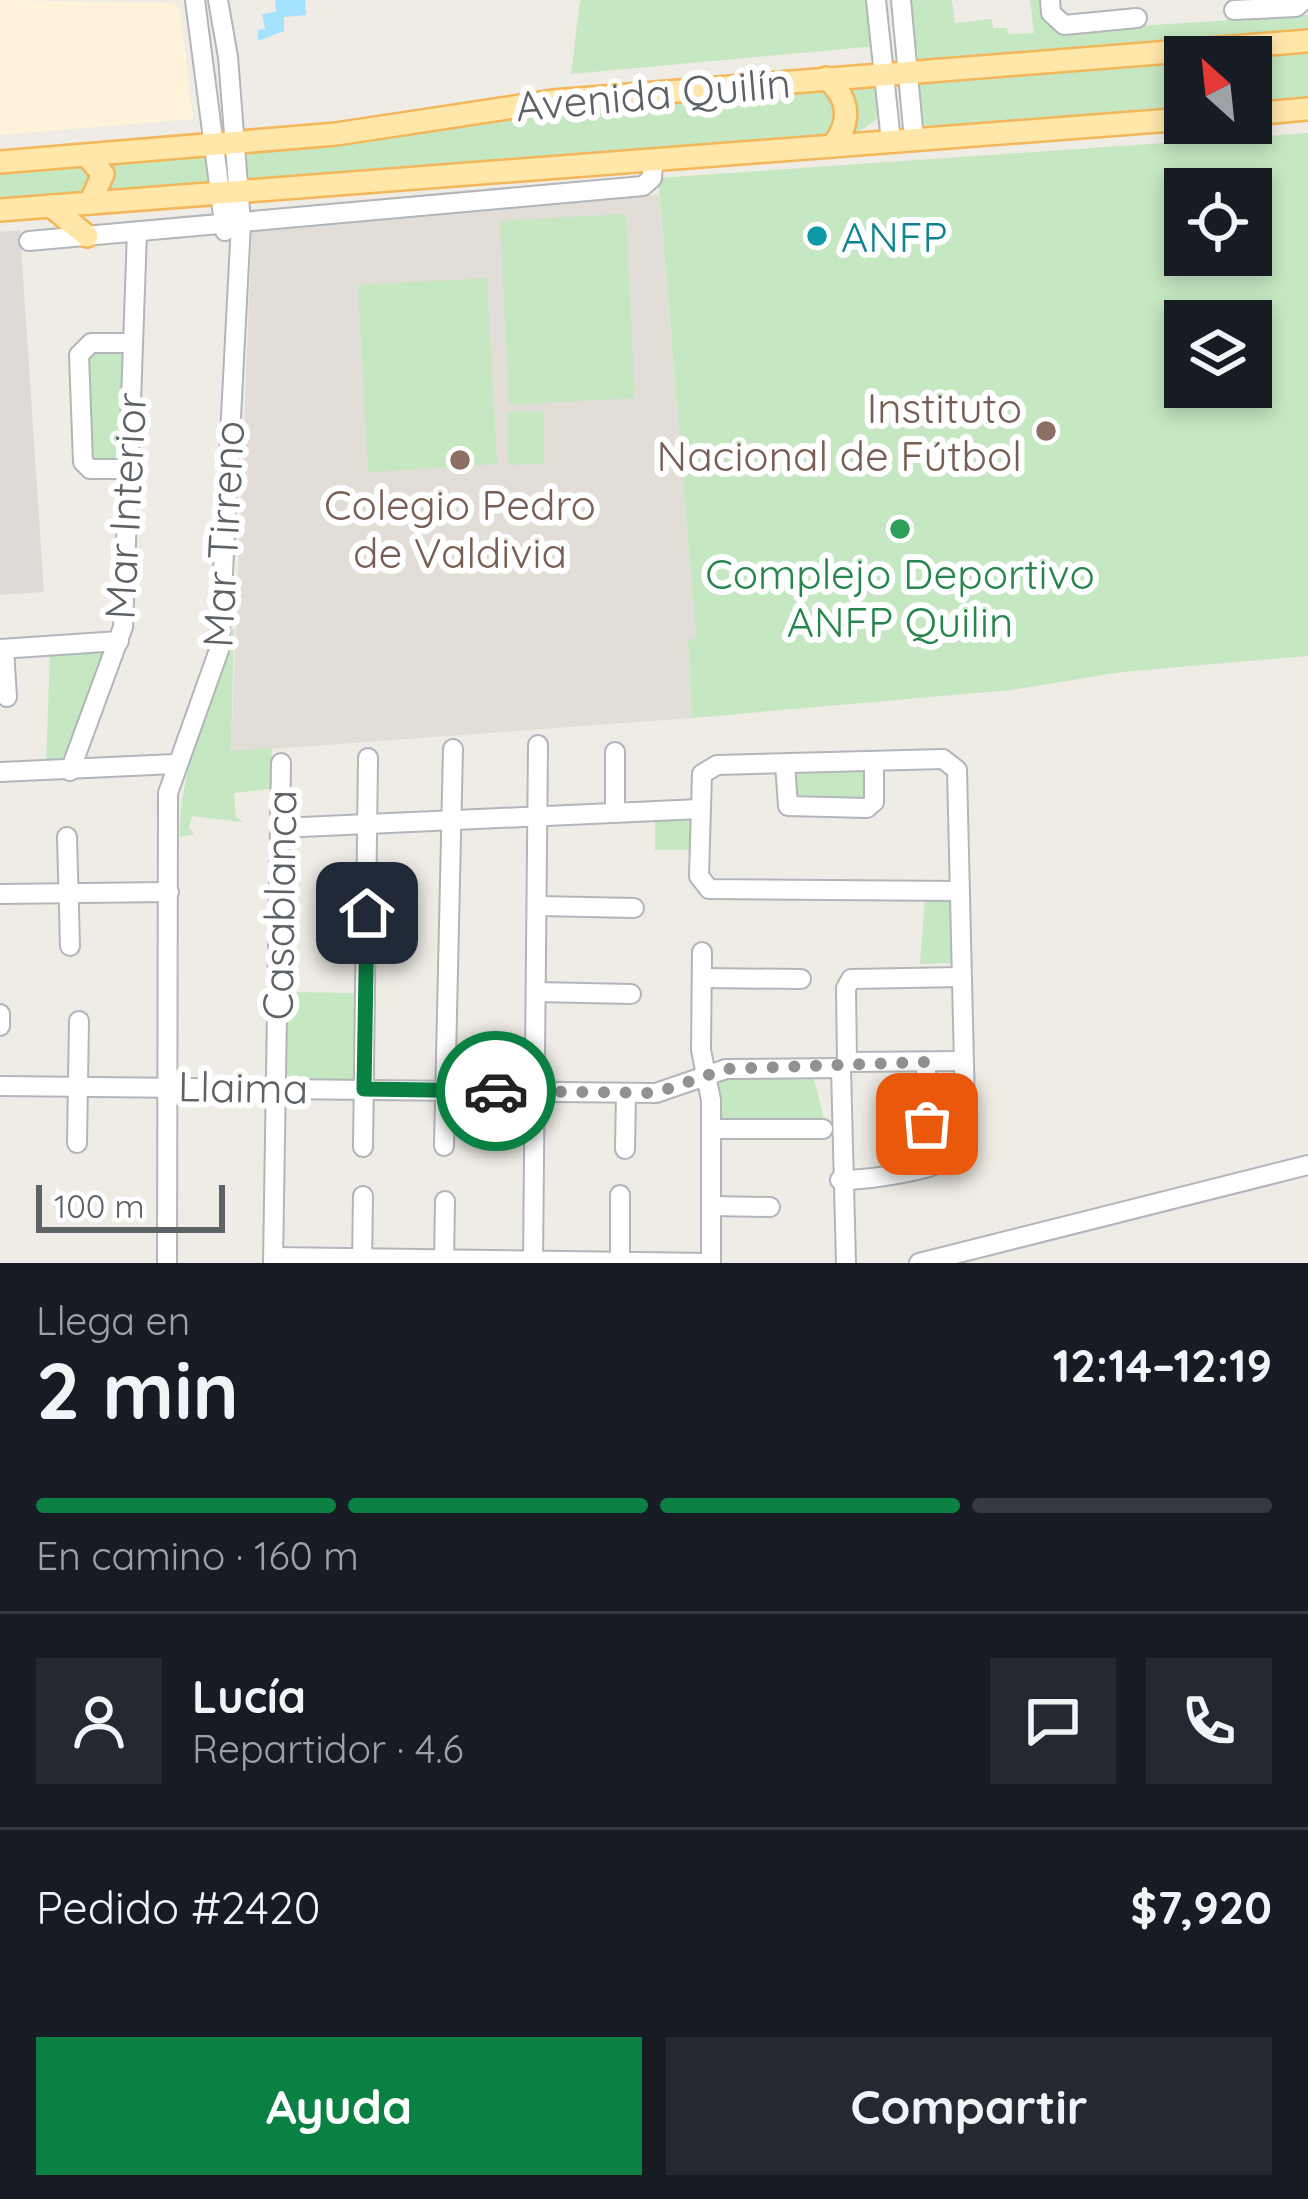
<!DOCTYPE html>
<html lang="es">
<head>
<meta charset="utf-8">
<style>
	body { margin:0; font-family:Quicksand,sans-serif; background:#242831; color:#f1f3f6; height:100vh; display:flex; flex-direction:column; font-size:45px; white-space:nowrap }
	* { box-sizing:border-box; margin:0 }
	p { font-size:39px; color:#9ea1a6 }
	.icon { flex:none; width:66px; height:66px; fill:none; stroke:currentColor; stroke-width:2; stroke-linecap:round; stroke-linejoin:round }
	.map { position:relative; height:1263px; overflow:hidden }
	.panel { display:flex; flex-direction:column; background:#171b24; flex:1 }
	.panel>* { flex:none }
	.needle { width:78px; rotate:333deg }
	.tools { position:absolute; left:1164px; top:36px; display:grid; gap:24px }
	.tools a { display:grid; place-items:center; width:108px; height:108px; border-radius:0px; background:#171b24; box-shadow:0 6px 18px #0003; font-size:60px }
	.scale { position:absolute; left:36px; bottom:30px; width:189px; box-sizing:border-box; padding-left:12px; border:6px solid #5d6266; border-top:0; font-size:33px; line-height:42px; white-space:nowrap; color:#5d6266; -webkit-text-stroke:9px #fff; paint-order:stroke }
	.pin { position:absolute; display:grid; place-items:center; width:102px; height:102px; color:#fff; margin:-51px; border-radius:24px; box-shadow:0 6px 18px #0006 }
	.courier { position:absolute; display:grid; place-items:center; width:120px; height:120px; margin:-60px; border:9px solid #0b8043; border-radius:50%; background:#fff; color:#222; box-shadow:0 3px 15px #0007 }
	.headline em { font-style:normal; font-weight:800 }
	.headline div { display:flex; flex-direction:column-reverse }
	.headline { display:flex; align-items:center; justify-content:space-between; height:204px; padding:0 36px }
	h1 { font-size:78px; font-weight:800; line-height:90px }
	.bar { display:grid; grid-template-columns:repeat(4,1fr); gap:18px 12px; align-content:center; height:144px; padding:0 36px }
	.bar i { height:15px; border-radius:9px; background:#363941 }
	.bar .active { background:#0b8043 }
	.bar p { grid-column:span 4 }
	.line { display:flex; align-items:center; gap:30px; padding:0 36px; border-top:3px solid #363941 }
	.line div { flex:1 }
	.round { display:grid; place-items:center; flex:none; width:126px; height:126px; border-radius:0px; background:#242831 }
	.action { display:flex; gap:24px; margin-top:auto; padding:24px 36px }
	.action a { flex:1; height:138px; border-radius:0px; background:#0b8043; color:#fff; font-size:48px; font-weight:800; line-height:138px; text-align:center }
	.action a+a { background:#242831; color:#f1f3f6 }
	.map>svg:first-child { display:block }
	.commercial { fill:#fef2db }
	.industrial { fill:#dedbd7 }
	.education { fill:#e2ddd6 }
	.green { fill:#c5e7c1; fill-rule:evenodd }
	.water { fill:#a5e2ff }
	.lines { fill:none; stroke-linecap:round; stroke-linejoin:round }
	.minor-casing { stroke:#b2b6ba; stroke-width:22 }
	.major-casing { stroke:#f4b659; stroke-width:26 }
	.minor { stroke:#fff; stroke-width:18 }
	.major { stroke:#ffe7aa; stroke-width:21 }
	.done { stroke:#909292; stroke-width:12; stroke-dasharray:0 21.6 }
	.route { stroke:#0b8043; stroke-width:15 }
	.culture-dot { fill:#0f9aa8; stroke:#fff; stroke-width:4.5 }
	.education-dot { fill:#8d6e63; stroke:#fff; stroke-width:4.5 }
	.leisure-dot { fill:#2e9e5b; stroke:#fff; stroke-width:4.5 }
	.labels { text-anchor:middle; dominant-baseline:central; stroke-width:12; stroke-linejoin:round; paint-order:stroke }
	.street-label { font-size:42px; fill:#5d6266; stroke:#fff }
	.culture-label { font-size:42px; fill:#0d838f; stroke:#fff; text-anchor:start }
	.education-label { font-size:42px; fill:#785e54; stroke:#fff; text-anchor:end }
	.leisure-label { font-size:42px; fill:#27864d; stroke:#fff }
</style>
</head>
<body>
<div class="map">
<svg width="1308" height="1263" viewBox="0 0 1308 1263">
	<rect width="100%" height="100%" fill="#efece5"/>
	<path class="commercial" d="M0,0L173,3L180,8L193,119L0,135Z"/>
	<path class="industrial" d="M20,230L44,592L0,595V232Z"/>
	<path class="education" d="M659,195L696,639L688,641L692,718L231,752L252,228Z"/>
	<g class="green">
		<path d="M580,0H872L876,46L571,74Z"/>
		<path d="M905,0H952L955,23L992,19L993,28H1007L1008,34L1034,33L1030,0H1047L1043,16L1061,31L1308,15V33L918,60V51H908Z"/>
		<path d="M1308,50V103L1251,107V57H1239Z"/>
		<path d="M1185,61V111L926,126L921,122L918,82Z"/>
		<path d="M870,86L881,91L882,115L856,134L105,191V164L339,144L551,111Z"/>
		<path d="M1308,133V656L1122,672L1011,690L692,718L688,640L696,638L658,178ZM1185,189H1251V255H1185ZM1185,321H1251V387H1185Z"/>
		<path d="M90,165V193L0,202V172Z"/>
		<path d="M626,214L635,398L509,405L500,221Z"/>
		<path d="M487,278L497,464L368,472L358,285Z"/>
		<path d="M88,349H126L119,462L92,464L87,458Z"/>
		<path d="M508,411H544V464L508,465Z"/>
		<path d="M229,629H234L231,751L272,748L270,789L234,793L236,817L243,822L192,816L189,827L194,834L180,837C178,764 217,700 229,629Z"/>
		<path d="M102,649L106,654L69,759L46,764L50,652Z"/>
		<path d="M870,768V799L792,805L789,770Z"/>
		<rect x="655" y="819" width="36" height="31"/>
		<path d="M925,897L951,901L952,963L920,964Z"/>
		<path d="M285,992L362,993L356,1080L289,1078L284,1071Z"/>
		<path d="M719,1073L813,1075L825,1123L716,1125Z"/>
	</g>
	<path class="water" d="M275,0H305L306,15L284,17V31L258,41V30L265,29L262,14L276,12Z"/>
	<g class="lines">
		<defs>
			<g id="minor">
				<path d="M195,0L225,231"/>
				<path d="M876,0L891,141"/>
				<path d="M901,0L914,139"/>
				<path d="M1050,0L1051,13L1064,25L1137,18"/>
				<path d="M1234,10L1296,7L1304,0"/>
				<path d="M29,241L643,186L652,178L653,162"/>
				<path d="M129,469H90L83,462L79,355L91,343H132"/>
				<path d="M0,649L119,641"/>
				<path d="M4,649L7,697"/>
				<path d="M615,752V811"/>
				<path d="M785,764L788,806L867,808L874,802V761"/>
				<path d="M70,771L123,627L137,232"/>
				<path d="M0,772L175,764"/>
				<path d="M280,828L700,809"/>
				<path d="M67,837L70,946"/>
				<path d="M0,894L169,892"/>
				<path d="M539,906L634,908"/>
				<path d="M702,952L701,1050L711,1100V1263"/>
				<path d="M702,978L801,979"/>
				<path d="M537,992L631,994"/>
				<path d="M0,1026V1014"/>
				<path d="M847,1062L846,988L851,979L961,977"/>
				<path d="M926,1062L927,1124L940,1162"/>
				<path d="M841,1068L846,1263"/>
				<path d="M841,1068L847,1062L963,1061"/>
				<path d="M0,1086L656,1093L726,1069L841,1068"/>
				<path d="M711,1129H823"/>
				<path d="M77,1143L79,1021"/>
				<path d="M444,1146L453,749"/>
				<path d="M363,1147L368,758"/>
				<path d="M625,1149L626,1093"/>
				<path d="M840,1180C869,1180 947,1170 966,1148L957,770L943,759L717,765L702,774L699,876L709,889L959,891"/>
				<path d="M711,1206L770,1207"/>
				<path d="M274,1257L711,1263"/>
				<path d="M167,1263L168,793L219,650L241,223L228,57L218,0"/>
				<path d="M273,1263L281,763"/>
				<path d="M362,1263L363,1196"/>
				<path d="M444,1263L445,1201"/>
				<path d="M533,1263L538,745"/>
				<path d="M620,1263V1195"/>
				<path d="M919,1263L1308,1165"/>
			</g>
			<g id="major">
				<path d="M826,78C850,98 852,123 832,146"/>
				<path d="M1251,114L1308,109"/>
				<path d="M86,155L103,174L90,203"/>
				<path d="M0,162L336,134L553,101L1308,41"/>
				<path d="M51,206L87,236"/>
				<path d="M0,210L1185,119"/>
			</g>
		</defs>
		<use href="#minor" class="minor-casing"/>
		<use href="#major" class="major-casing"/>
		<use href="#minor" class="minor"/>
		<use href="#major" class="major"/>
	</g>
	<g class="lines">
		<path class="done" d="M496,1091L656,1093L726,1069L926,1062L927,1124"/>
		<path class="route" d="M367,913L364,1089L496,1091"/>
	</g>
	<circle class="culture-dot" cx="817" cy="236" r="12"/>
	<g class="education-dot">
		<circle cx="1046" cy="431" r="12"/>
		<circle cx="460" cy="460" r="12"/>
	</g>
	<circle class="leisure-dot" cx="900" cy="529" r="12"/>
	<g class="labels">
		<g class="street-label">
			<text transform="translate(653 94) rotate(-5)">Avenida Quilín</text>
			<text transform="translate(125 506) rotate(-87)">Mar Interior</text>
			<text transform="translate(223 534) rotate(-87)">Mar Tirreno</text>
			<text transform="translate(279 905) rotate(-89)">Casablanca</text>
			<text transform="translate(243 1087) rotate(1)">Llaima</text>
		</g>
		<g class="culture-label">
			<text x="841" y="236">ANFP</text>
		</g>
		<g class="education-label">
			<text x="1022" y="407">Instituto<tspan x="1022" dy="48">Nacional de Fútbol</tspan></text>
			<text x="460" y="504" text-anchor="middle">Colegio Pedro<tspan x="460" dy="48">de Valdivia</tspan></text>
		</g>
		<g class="leisure-label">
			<text x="900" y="573">Complejo Deportivo<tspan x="900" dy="48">ANFP Quilin</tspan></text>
		</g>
	</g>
</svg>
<div class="tools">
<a><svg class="needle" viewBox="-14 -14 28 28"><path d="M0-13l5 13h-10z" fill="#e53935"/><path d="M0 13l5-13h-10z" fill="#9ea1a6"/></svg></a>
<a><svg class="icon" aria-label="locate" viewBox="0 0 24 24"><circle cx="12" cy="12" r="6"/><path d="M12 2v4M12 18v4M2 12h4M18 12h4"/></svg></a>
<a><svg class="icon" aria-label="layers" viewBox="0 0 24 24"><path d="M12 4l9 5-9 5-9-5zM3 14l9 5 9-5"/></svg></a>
</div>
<div class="scale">100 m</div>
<div class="pin" style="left:927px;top:1124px;background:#ea580c"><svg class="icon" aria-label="bag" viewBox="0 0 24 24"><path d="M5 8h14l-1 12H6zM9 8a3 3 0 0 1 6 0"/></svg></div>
<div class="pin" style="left:367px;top:913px;background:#1f2937"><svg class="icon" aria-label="home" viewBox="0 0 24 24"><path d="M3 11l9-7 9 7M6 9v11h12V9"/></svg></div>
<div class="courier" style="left:496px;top:1091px"><svg class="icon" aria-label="car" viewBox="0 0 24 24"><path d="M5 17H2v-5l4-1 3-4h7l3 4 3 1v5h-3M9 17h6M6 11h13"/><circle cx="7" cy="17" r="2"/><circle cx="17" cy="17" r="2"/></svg></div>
</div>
<section class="panel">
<div class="headline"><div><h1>2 min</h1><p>Llega en</p></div><em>12:14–12:19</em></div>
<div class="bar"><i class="active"></i><i class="active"></i><i class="active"></i><i></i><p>En camino · 160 m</p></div>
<div class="line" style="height:216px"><a class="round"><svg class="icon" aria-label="person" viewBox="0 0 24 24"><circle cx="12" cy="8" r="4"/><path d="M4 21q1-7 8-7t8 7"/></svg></a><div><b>Lucía</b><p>Repartidor · 4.6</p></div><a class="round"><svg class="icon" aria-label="chat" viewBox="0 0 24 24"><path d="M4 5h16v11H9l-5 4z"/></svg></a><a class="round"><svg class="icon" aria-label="phone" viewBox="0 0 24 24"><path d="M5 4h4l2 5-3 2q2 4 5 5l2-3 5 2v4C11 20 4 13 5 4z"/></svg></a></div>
<div class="line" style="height:156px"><div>Pedido #2420</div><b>$7,920</b></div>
<div class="action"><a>Ayuda</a><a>Compartir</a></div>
</section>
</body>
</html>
